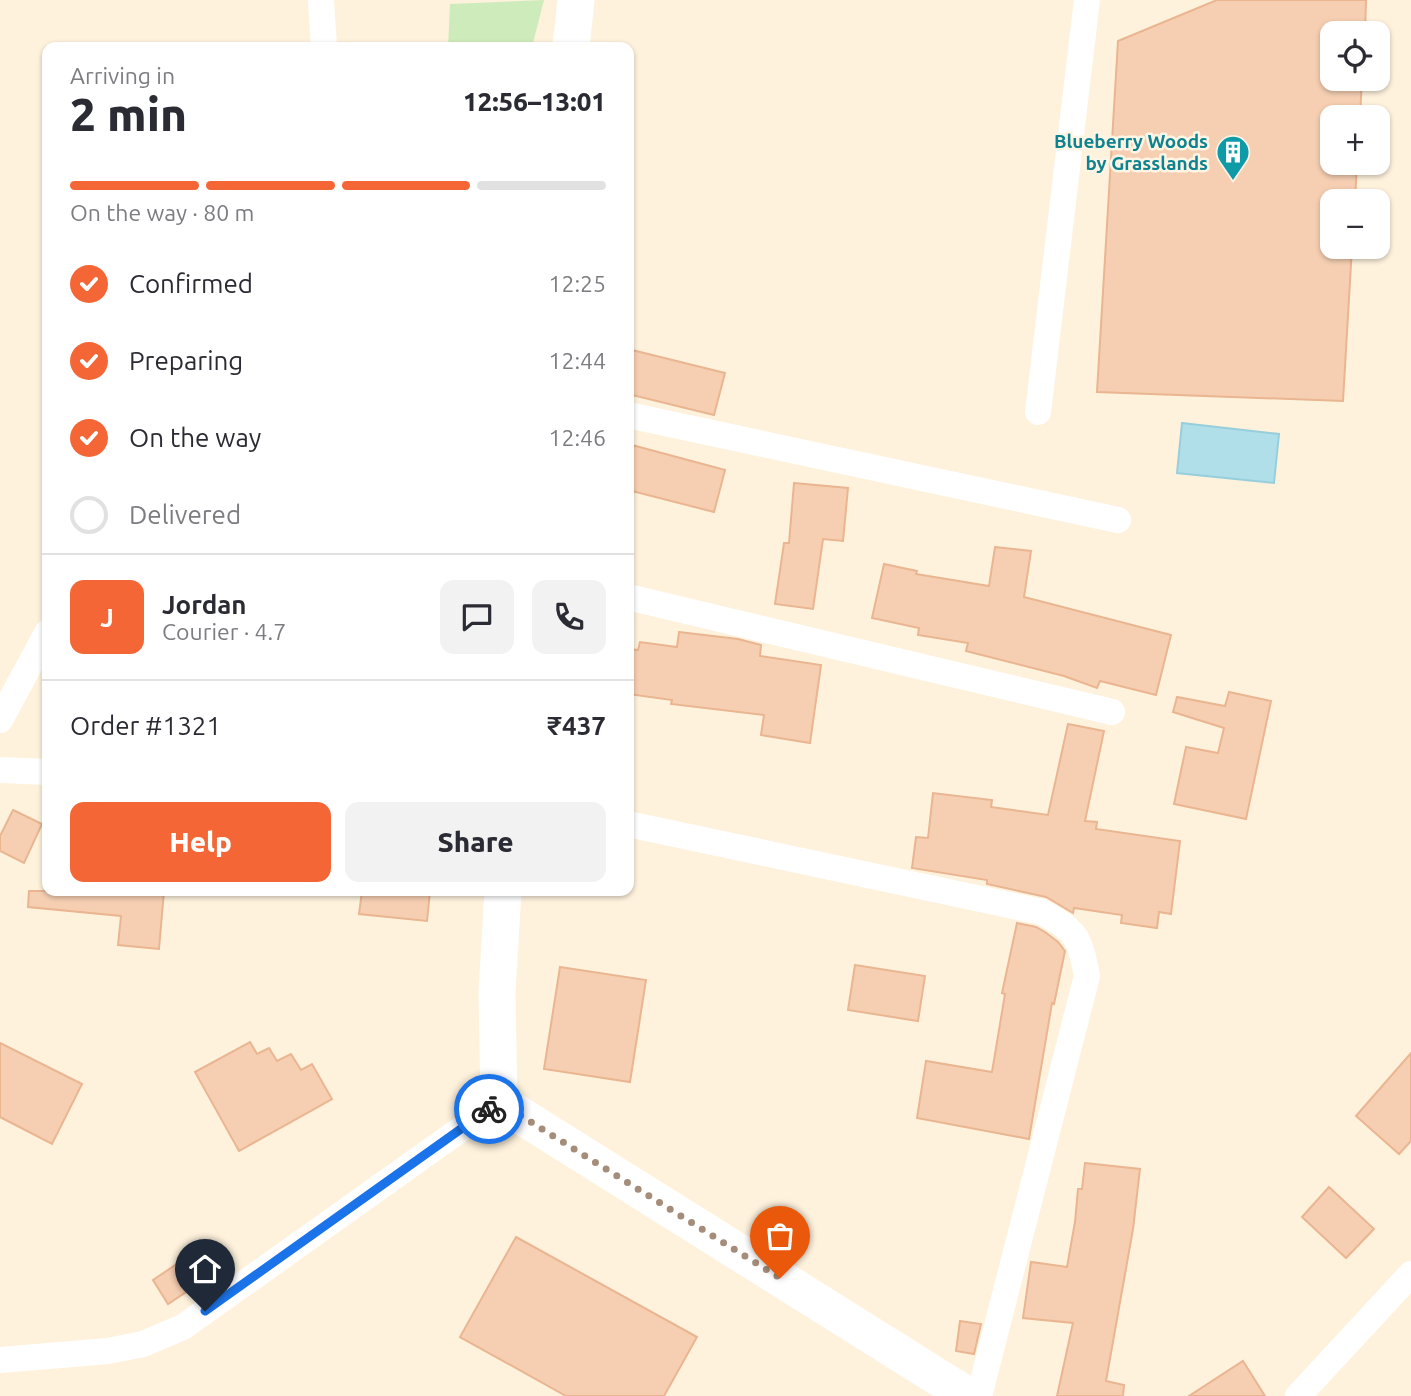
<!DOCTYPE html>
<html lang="en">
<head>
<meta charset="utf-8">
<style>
	body { margin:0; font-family:Ubuntu,sans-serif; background:#f2f2f3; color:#2b2b33; height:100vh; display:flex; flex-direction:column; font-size:26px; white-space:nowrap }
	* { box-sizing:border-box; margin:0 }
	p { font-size:23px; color:#7c7c81 }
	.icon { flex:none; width:38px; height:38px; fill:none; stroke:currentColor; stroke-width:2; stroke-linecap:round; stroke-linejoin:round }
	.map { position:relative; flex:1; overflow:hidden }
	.details { position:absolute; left:42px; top:42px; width:592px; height:854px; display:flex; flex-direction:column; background:#fff; border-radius:14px; box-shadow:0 2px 5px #0004 }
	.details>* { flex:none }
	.controls { position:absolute; left:1320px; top:21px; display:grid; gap:14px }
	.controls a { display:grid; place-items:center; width:70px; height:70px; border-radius:14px; background:#fff; box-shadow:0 2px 5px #0004; font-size:35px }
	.pin { position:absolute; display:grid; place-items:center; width:60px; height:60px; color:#fff; margin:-72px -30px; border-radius:50% 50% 50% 0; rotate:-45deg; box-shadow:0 0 7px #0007 }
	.pin .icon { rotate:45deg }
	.courier { position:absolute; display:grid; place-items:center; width:70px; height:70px; margin:-35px; border:5px solid #1a73e8; border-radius:50%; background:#fff; color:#222; box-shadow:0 2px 9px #0007 }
	.summary em { font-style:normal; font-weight:800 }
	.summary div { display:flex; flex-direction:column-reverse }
	.summary { display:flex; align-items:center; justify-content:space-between; height:119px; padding:0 28px }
	h1 { font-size:46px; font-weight:800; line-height:52px }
	.bar { display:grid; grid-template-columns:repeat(4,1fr); gap:10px 7px; align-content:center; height:84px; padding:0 28px }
	.bar i { height:9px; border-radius:5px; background:#e1e1e2 }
	.bar .current { background:#f46636 }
	.bar p { grid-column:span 4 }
	.line { display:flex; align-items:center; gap:18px; padding:0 28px; border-top:2px solid #e1e1e2 }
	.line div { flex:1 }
	.round { display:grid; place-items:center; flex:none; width:74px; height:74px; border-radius:14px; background:#f2f2f3 }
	ol { padding:0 28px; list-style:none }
	li { display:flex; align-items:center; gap:21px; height:77px }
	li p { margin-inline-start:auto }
	li .icon { padding:7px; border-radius:50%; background:#f46636; color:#fff; stroke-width:4 }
	li:last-child { color:#7c7c81 }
	li i { width:38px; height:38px; border:4px solid #e1e1e2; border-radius:50% }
	.primary-button { display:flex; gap:14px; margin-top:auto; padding:14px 28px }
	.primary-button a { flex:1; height:80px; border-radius:14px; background:#f46636; color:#fff; font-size:28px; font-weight:800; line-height:80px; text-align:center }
	.primary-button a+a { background:#f2f2f3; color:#2b2b33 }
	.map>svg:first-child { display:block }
	.green { fill:#ceecbb }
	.water { fill:#b0dfe9; stroke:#96cfdb; stroke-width:2 }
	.building { fill:#f6cfb2; stroke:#eab591; stroke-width:2 }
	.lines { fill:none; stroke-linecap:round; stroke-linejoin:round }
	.street { stroke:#fff; stroke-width:26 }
	.secondary { stroke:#fff; stroke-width:37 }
	.done { stroke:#a58d7a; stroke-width:7; stroke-dasharray:0 12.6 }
	.route { stroke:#1a73e8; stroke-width:9 }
	.labels { text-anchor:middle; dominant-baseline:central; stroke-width:5; stroke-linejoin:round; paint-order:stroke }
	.culture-label { font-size:19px; font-weight:bold; fill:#0d838f; stroke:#fff5e5; text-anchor:end }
</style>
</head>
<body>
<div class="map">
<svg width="1411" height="1396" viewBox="0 0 1411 1396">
	<rect width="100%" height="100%" fill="#fef2dd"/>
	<path class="green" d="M544,0L532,47H448L450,4Z"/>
	<path class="water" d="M1182,423L1279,434L1274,483L1177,473Z"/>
	<g class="building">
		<path d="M1217,0H1366L1365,33H1332V79H1362L1360,117H1332V163H1357L1355,201H1332V247H1352L1343,401L1097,392L1118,41Z"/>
		<path d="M628,349L725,373L714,415L628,394Z"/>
		<path d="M632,445L725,470L714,512L628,490V457Z"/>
		<path d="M794,483L848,488L843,541L823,539L813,609L775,604L784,543H789Z"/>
		<path d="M995,547L1031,551L1024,597L1171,635L1156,695L1100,681L1097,688L1064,676L966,651L968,643L918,635L919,628L872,618L884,564L917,571L916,574L989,586Z"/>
		<path d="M679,632L738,639L761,645L760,656L821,665L810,743L761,735L764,715L671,704L672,700L628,694V649L638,650L640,642L677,647Z"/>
		<path d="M1229,692L1271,701L1246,819L1174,804L1186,747L1218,753L1224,728L1173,712L1177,697L1225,706Z"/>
		<path d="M1068,724L1104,731L1085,821L1097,822L1096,829L1180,841L1171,914L1159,912L1157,928L1121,923L1122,915L1074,908L1073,913L1046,897L987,884V880L912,868L916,837L928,838L933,793L992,800L991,807L1048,815Z"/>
		<path d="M13,810L42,824L24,863L0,851V836Z"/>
		<path d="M29,891H164L159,949L118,945L121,916L28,907Z"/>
		<path d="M362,891H430L427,921L359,914Z"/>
		<path d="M1017,923L1036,927L1045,932L1058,942L1065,951L1054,1004L1052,1003L1029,1139L917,1118L926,1061L992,1072L1005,994L1002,993Z"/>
		<path d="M855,965L925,976L918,1021L848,1010Z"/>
		<path d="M560,967L646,980L630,1082L544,1069Z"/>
		<path d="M250,1042L257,1054L269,1048L277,1061L291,1054L301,1070L312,1064L332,1099L239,1151L195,1072Z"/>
		<path d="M0,1043L82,1084L52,1144L0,1117Z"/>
		<path d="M1411,1053V1141L1399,1154L1356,1116Z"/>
		<path d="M1085,1163L1140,1169L1133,1229L1106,1381L1124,1385L1123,1396H1057L1073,1323L1023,1318L1031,1262L1067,1267L1075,1222L1078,1189H1082Z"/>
		<path d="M1329,1187L1374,1229L1346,1258L1302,1217Z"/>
		<path d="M516,1237L697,1337L664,1396H566L460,1337Z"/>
		<path d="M205,1245L221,1269L168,1304L153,1280Z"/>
		<path d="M960,1321L981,1324L974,1354L956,1351Z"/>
		<path d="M1243,1361L1265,1396H1189Z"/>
	</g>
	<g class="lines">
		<g class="street">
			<path d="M321,0L324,47"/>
			<path d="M1038,412L1087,0"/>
			<path d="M628,415L1118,520"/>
			<path d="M628,597L1112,712"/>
			<path d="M0,720L47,633"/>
			<path d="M0,770L47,772"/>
			<path d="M628,824L1042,912C1077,932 1079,936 1087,976L979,1396"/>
			<path d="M0,1360L108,1351L143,1344L183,1327L499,1102"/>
			<path d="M1298,1396L1411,1274"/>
		</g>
		<g class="secondary">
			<path d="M571,47L576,0"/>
			<path d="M503,891L497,993L499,1102L968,1396"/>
		</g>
	</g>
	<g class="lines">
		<path class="done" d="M489,1109L499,1102L780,1278"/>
		<path class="route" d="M205,1311L489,1109"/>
	</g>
	<defs>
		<symbol id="building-pin" viewBox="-11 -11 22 30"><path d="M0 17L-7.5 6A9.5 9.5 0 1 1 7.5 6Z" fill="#0f9aa8" stroke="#fff5e5"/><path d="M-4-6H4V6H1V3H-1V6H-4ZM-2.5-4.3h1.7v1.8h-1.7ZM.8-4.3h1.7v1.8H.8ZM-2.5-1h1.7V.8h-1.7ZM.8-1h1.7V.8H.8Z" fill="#fff"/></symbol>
	</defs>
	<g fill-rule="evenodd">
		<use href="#building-pin" x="1214" y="133" width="38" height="52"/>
	</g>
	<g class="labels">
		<g class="culture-label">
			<text x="1208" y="141">Blueberry Woods<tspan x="1208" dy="22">by Grasslands</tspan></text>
		</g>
	</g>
</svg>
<div class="controls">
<a><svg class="icon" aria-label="locate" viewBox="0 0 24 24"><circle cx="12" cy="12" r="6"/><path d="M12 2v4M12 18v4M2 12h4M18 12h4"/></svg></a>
<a>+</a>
<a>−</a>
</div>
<div class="pin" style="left:780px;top:1278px;background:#ea580c"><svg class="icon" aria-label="bag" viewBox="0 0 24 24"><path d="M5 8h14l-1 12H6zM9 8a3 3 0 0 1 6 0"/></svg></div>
<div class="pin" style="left:205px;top:1311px;background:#1f2937"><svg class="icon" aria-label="home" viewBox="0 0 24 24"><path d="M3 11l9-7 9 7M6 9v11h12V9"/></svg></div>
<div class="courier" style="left:489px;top:1109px"><svg class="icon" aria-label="bike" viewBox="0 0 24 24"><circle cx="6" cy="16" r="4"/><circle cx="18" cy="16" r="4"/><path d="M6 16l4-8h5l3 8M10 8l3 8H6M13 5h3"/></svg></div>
<section class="details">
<div class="summary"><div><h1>2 min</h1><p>Arriving in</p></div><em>12:56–13:01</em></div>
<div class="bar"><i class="current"></i><i class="current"></i><i class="current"></i><i></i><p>On the way · 80 m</p></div>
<ol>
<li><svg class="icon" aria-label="check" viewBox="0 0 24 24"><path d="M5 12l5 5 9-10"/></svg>Confirmed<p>12:25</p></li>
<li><svg class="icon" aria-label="check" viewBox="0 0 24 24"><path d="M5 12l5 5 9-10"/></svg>Preparing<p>12:44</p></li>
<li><svg class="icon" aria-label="check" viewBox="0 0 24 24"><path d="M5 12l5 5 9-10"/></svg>On the way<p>12:46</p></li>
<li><i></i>Delivered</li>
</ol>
<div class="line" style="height:126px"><b class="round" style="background:#f46636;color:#fff">J</b><div><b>Jordan</b><p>Courier · 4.7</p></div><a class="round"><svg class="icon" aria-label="chat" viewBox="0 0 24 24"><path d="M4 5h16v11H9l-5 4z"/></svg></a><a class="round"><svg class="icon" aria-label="phone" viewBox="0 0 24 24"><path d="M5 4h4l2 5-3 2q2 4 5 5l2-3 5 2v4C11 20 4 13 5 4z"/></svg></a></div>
<div class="line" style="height:91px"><div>Order #1321</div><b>₹437</b></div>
<div class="primary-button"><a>Help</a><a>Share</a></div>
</section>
</div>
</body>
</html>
